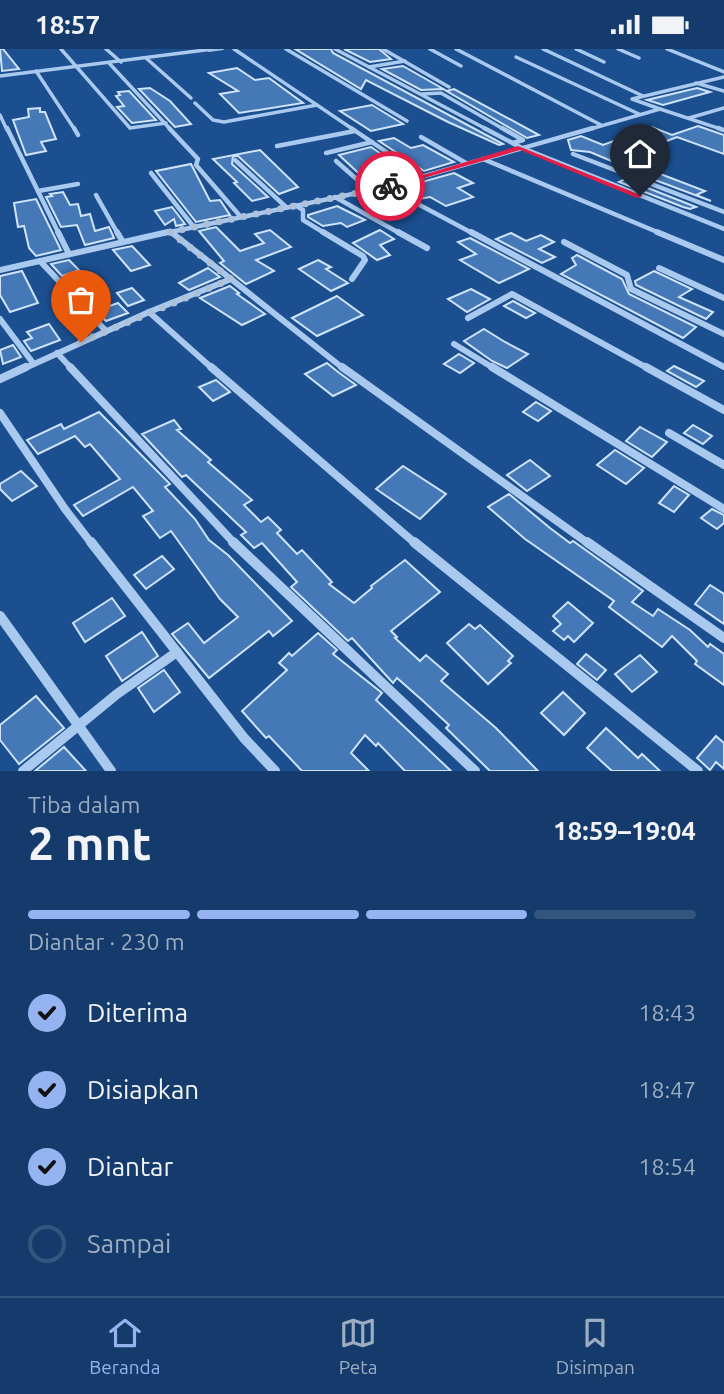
<!DOCTYPE html>
<html lang="id">
<head>
<meta charset="utf-8">
<style>
	body { margin:0; font-family:Ubuntu,sans-serif; background:#1d4271; color:#f1f3f6; height:100vh; display:flex; flex-direction:column; font-size:26px; white-space:nowrap }
	* { box-sizing:border-box; margin:0 }
	p { font-size:23px; color:#9dadc1 }
	.icon { flex:none; width:38px; height:38px; fill:none; stroke:currentColor; stroke-width:2; stroke-linecap:round; stroke-linejoin:round }
	.map { position:relative; height:722px; overflow:hidden }
	.sheet { display:flex; flex-direction:column; background:#143b6b; flex:1 }
	.sheet>* { flex:none }
	.pin { position:absolute; display:grid; place-items:center; width:60px; height:60px; color:#fff; margin:-72px -30px; border-radius:50% 50% 50% 0; rotate:-45deg; box-shadow:0 0 7px #0007 }
	.pin .icon { rotate:45deg }
	.courier { position:absolute; display:grid; place-items:center; width:70px; height:70px; margin:-35px; border:5px solid #e11d48; border-radius:50%; background:#fff; color:#222; box-shadow:0 2px 9px #0007 }
	.headline em { font-style:normal; font-weight:700 }
	.headline div { display:flex; flex-direction:column-reverse }
	.headline { display:flex; align-items:center; justify-content:space-between; height:119px; padding:0 28px }
	h1 { font-size:46px; font-weight:700; line-height:52px }
	.bar { display:grid; grid-template-columns:repeat(4,1fr); gap:10px 7px; align-content:center; height:84px; padding:0 28px }
	.bar i { height:9px; border-radius:5px; background:#33557e }
	.bar .selected { background:#95b2f1 }
	.bar p { grid-column:span 4 }
	ol { padding:0 28px; list-style:none }
	li { display:flex; align-items:center; gap:21px; height:77px }
	li p { margin-inline-start:auto }
	li .icon { padding:7px; border-radius:50%; background:#95b2f1; color:#111; stroke-width:4 }
	li:last-child { color:#9dadc1 }
	li i { width:38px; height:38px; border:4px solid #33557e; border-radius:50% }
	.status { display:flex; justify-content:space-between; align-items:center; height:49px; padding:0 35px; background:#143b6b; direction:ltr }
	.status svg { height:19px; fill:currentColor }
	.menu { display:flex; justify-content:space-around; align-items:center; height:98px; border-top:2px solid #33557e; background:#143b6b; font-size:19px; color:#9dadc1 }
	.menu a { display:grid; justify-items:center; gap:4px }
	.menu .selected { color:#95b2f1 }
	.map>svg:first-child { display:block }
	.lines { fill:none; stroke-linecap:round; stroke-linejoin:round }
	.stream { stroke:#9cc4f0; stroke-width:2 }
	.building { fill:#4478b7; stroke:#cfe3fa; stroke-width:2 }
	.minor-far4 { stroke:#a9c9ee; stroke-width:3.5 }
	.minor-far3 { stroke:#a9c9ee; stroke-width:4.5 }
	.minor-far2 { stroke:#a9c9ee; stroke-width:6 }
	.minor-far1 { stroke:#a9c9ee; stroke-width:8 }
	.minor { stroke:#a9c9ee; stroke-width:10 }
	.route { fill:#e11d48 }
	.done { stroke:#afc1d8; stroke-width:7; stroke-dasharray:0 12.6 }
</style>
</head>
<body>
<div class="status"><b>18:57</b><svg viewBox="0 0 49 12"><path d="M0 12V9h3v3zM5 12V6h3v6zM10 12V3h3v9zM15 12V0h3v12zM26 1h20v11H26zM47 4h2v5h-2z"/></svg></div>
<div class="map">
<svg width="724" height="722" viewBox="0 0 724 722">
	<rect width="100%" height="100%" fill="#1b4f8f"/>
	<g class="lines">
		<path class="stream" d="M209,2L223,0"/>
	</g>
	<g class="building">
		<path d="M0,0H3L19,20L2,22Z"/>
		<path d="M295,0H331L333,4L503,95L499,96L448,73L366,31L361,40Z"/>
		<path d="M344,0H379L391,10L370,13Z"/>
		<path d="M403,17L447,42L454,40L539,86L527,89L443,40L421,41L382,20Z"/>
		<path d="M237,19L255,31L269,29L303,54L239,64L220,45L238,42L209,24Z"/>
		<path d="M150,39L170,52L191,75L175,78L139,40Z"/>
		<path d="M697,39L710,43L663,56L647,51Z"/>
		<path d="M129,42L156,71L132,74L117,58L124,57L116,47L120,46L118,43Z"/>
		<path d="M372,56L403,75L371,82L340,62Z"/>
		<path d="M40,59V63H45L56,90L41,93L46,102L26,106L13,71L29,68L28,60Z"/>
		<path d="M698,77L724,86V105L677,88L627,107L651,113L638,123L590,103L571,101L568,91L581,87L603,96L652,78L672,86Z"/>
		<path d="M394,89L411,99L423,96L454,113L424,122L379,92Z"/>
		<path d="M371,98L412,126L386,133L383,131L368,133L339,106Z"/>
		<path d="M260,101L298,138L279,145L238,107H233L232,115L268,148L252,152L234,134L237,133L213,110Z"/>
		<path d="M191,115L210,152L220,151L230,166L196,173L156,122Z"/>
		<path d="M650,121L705,142L696,146L711,152L639,125Z"/>
		<path d="M454,124L473,134L458,139L473,148L446,157L430,148L419,150L400,139Z"/>
		<path d="M625,130L696,158L690,160L683,158L619,133Z"/>
		<path d="M63,143L70,156L78,155L81,167L90,165L95,182L109,178L114,189L85,196L77,176L61,178L46,148L52,147L50,145Z"/>
		<path d="M36,150L61,201L36,207L29,199L24,177L18,178L14,154Z"/>
		<path d="M337,157L365,171L347,178L341,174L323,177L308,168V166Z"/>
		<path d="M172,158L185,175L176,177L174,170L165,176L155,162Z"/>
		<path d="M216,178L240,202L264,194L255,185L270,181L291,198L256,211L274,222L246,235L220,214L224,212L199,182Z"/>
		<path d="M380,181L394,190L380,196L390,206L377,211L353,194Z"/>
		<path d="M511,184L526,192L541,186L554,193L539,200L555,208L542,214L496,190Z"/>
		<path d="M470,189L529,220L499,234L460,211L476,205L458,193Z"/>
		<path d="M132,197L150,216L131,222L113,201Z"/>
		<path d="M577,206L622,230L629,245L696,278L683,289L561,225L576,216L572,209Z"/>
		<path d="M69,211L79,221L62,227L51,215Z"/>
		<path d="M318,211L331,218L326,220L348,234L331,242L299,220Z"/>
		<path d="M208,219L220,228L189,241L179,234Z"/>
		<path d="M22,222L38,254L10,263L0,246V227Z"/>
		<path d="M654,222L692,240L679,248L713,263L706,270L636,236L635,232Z"/>
		<path d="M230,237L239,244L237,245L265,265L242,276L200,249Z"/>
		<path d="M132,239L144,251L128,257L117,244Z"/>
		<path d="M471,240L490,250L467,263L448,250Z"/>
		<path d="M337,247L363,266L317,287L292,269Z"/>
		<path d="M513,252L535,264L526,269L504,257Z"/>
		<path d="M118,254L128,264L106,272L96,262Z"/>
		<path d="M49,275L60,291L31,302L24,292L32,289L27,283Z"/>
		<path d="M484,280L505,293L528,305L507,319L492,312L464,292Z"/>
		<path d="M13,296L21,308L3,315L0,301Z"/>
		<path d="M459,305L474,314L460,324L444,315Z"/>
		<path d="M327,314L338,323L356,336L333,347L305,325Z"/>
		<path d="M674,317L704,332L696,338L667,322Z"/>
		<path d="M216,331L230,343L213,352L199,338Z"/>
		<path d="M536,353L551,362L538,372L523,363Z"/>
		<path d="M99,363L170,435L165,438L195,470L209,491L228,506L292,572L273,587L269,582L209,629L172,585L188,574L204,594L238,568L220,550L171,482L160,489L143,467L153,462L133,438L83,467L74,456L120,430L90,395L85,398L75,387L38,405L27,391L61,375L64,380Z"/>
		<path d="M174,371L181,380L177,381L211,411L208,413L252,451L244,456L261,473L268,468L281,481L277,484L297,505L302,501L332,533L329,535L354,554L372,539L371,537L405,511L440,543L391,582L397,588L395,589L420,612L426,606L448,625L441,632L496,679L538,722H490L446,679L449,676L422,651L397,629L393,634L352,589L348,592L291,538L297,533L262,494L254,499L241,486L246,483L186,426L182,428L142,385Z"/>
		<path d="M693,376L712,387L703,395L684,384Z"/>
		<path d="M640,378L667,393L652,408L626,392Z"/>
		<path d="M615,401L644,419L626,435L597,416Z"/>
		<path d="M530,411L550,427L527,442L507,426Z"/>
		<path d="M403,417L446,445L420,470L376,440Z"/>
		<path d="M21,422L37,437L12,452L0,440V435Z"/>
		<path d="M674,437L689,446L674,463L659,454Z"/>
		<path d="M509,445L550,479L570,494L573,492L643,542L632,553L653,567L658,560L690,581L708,598L710,595L724,605V636L695,615L697,612L672,587L662,598L609,558L614,552L525,490L488,458Z"/>
		<path d="M712,460L724,466V474L717,480L701,469Z"/>
		<path d="M162,507L174,520L146,540L134,526Z"/>
		<path d="M710,536L724,545V575L695,555Z"/>
		<path d="M112,549L125,567L85,593L73,574Z"/>
		<path d="M568,553L593,574L574,593L568,587L564,591L553,582L561,575L553,567Z"/>
		<path d="M469,575L475,580L480,576L513,607L508,612L511,614L488,635L447,594Z"/>
		<path d="M142,583L158,607L122,632L106,607Z"/>
		<path d="M318,584L337,601L333,605L382,644L376,651L451,722H405L378,694L376,697L365,686L351,704L369,722H302L269,687L266,689L242,662L287,621L279,614L289,604L292,607Z"/>
		<path d="M586,605L606,621L597,631L577,615Z"/>
		<path d="M640,606L657,623L632,643L615,625Z"/>
		<path d="M164,621L180,643L154,663L138,639Z"/>
		<path d="M563,643L585,664L564,686L541,664Z"/>
		<path d="M36,647L64,679L19,715L0,691V676Z"/>
		<path d="M606,679L638,709L642,705L660,722H612L587,699Z"/>
		<path d="M716,687L724,694V720L716,713L710,721L697,709Z"/>
		<path d="M64,698L86,722H35Z"/>
	</g>
	<g class="lines">
		<g class="minor-far4">
			<path d="M61,0L130,79L166,74"/>
			<path d="M106,0L121,13"/>
			<path d="M234,0L354,81"/>
			<path d="M286,0L407,72"/>
			<path d="M335,0L488,81"/>
			<path d="M383,0L449,38"/>
			<path d="M430,0L461,17"/>
			<path d="M456,0L601,76"/>
			<path d="M543,0L643,47"/>
			<path d="M576,0L604,13"/>
			<path d="M618,0L639,9"/>
			<path d="M667,0L724,23"/>
			<path d="M516,8L639,65"/>
			<path d="M146,9L191,49"/>
			<path d="M109,14L171,81"/>
			<path d="M369,18L405,12"/>
			<path d="M36,22L75,81"/>
			<path d="M0,27L213,0"/>
			<path d="M696,34L724,42"/>
			<path d="M422,45L441,44L505,81"/>
			<path d="M195,54L213,71L224,73L317,56"/>
			<path d="M660,60L724,81"/>
			<path d="M0,66L7,81"/>
			<path d="M689,69L724,59"/>
			<path d="M587,81L660,60L632,50L724,28"/>
		</g>
		<g class="minor-far3">
			<path d="M7,79L59,185"/>
			<path d="M74,79L78,86"/>
			<path d="M169,79L198,110L196,116L240,167"/>
			<path d="M351,79L422,127"/>
			<path d="M484,79L520,98L724,180"/>
			<path d="M502,79L523,91L513,94"/>
			<path d="M718,79L724,81"/>
			<path d="M421,88L466,114"/>
			<path d="M277,97L355,82"/>
			<path d="M326,104L372,93"/>
			<path d="M573,105L724,163"/>
			<path d="M483,110L662,185"/>
			<path d="M235,111L286,158"/>
			<path d="M336,112L369,141"/>
			<path d="M151,124L193,177"/>
			<path d="M386,138L474,185"/>
			<path d="M38,142L78,135"/>
			<path d="M96,146L118,185"/>
			<path d="M335,148L401,185"/>
			<path d="M295,156L303,161V171L326,185"/>
			<path d="M170,182L174,185"/>
			<path d="M161,185L386,138L593,79"/>
		</g>
		<g class="minor-far2">
			<path d="M58,183L69,205"/>
			<path d="M117,183L123,193"/>
			<path d="M323,183L363,207L365,211L352,230"/>
			<path d="M398,183L427,199"/>
			<path d="M471,183L724,318"/>
			<path d="M657,183L724,211"/>
			<path d="M564,193L627,226L631,240L724,285"/>
			<path d="M40,212L106,282"/>
			<path d="M659,219L724,249"/>
			<path d="M0,221L168,183"/>
			<path d="M231,230L344,320"/>
			<path d="M149,263L213,320"/>
			<path d="M468,269L512,245L649,320"/>
			<path d="M0,270L33,314"/>
			<path d="M454,295L495,320"/>
			<path d="M57,304L72,320"/>
			<path d="M23,320L149,263L231,230L171,183"/>
		</g>
		<g class="minor-far1">
			<path d="M70,318L235,495"/>
			<path d="M211,318L416,495"/>
			<path d="M342,318L589,495"/>
			<path d="M492,318L724,460"/>
			<path d="M646,318L724,361"/>
			<path d="M0,330L26,318"/>
			<path d="M0,364L65,460L92,495"/>
			<path d="M669,384L724,416"/>
		</g>
		<g class="minor">
			<path d="M91,493L244,689L275,722"/>
			<path d="M233,493L475,722"/>
			<path d="M414,493L698,722"/>
			<path d="M587,493L724,589"/>
			<path d="M0,567L111,722"/>
			<path d="M23,722L117,645L177,603"/>
		</g>
	</g>
	<path class="route" d="M518,97L643,147L637,149L520,101L393,138L387,137Z"/>
	<g class="lines">
		<path class="done" d="M81,293L231,230L170,183L390,137"/>
	</g>
</svg>
<div class="pin" style="left:81px;top:293px;background:#ea580c"><svg class="icon" aria-label="bag" viewBox="0 0 24 24"><path d="M5 8h14l-1 12H6zM9 8a3 3 0 0 1 6 0"/></svg></div>
<div class="pin" style="left:640px;top:147px;background:#1f2937"><svg class="icon" aria-label="home" viewBox="0 0 24 24"><path d="M3 11l9-7 9 7M6 9v11h12V9"/></svg></div>
<div class="courier" style="left:390px;top:137px"><svg class="icon" aria-label="bike" viewBox="0 0 24 24"><circle cx="6" cy="16" r="4"/><circle cx="18" cy="16" r="4"/><path d="M6 16l4-8h5l3 8M10 8l3 8H6M13 5h3"/></svg></div>
</div>
<section class="sheet">
<div class="headline"><div><h1>2 mnt</h1><p>Tiba dalam</p></div><em>18:59–19:04</em></div>
<div class="bar"><i class="selected"></i><i class="selected"></i><i class="selected"></i><i></i><p>Diantar · 230 m</p></div>
<ol>
<li><svg class="icon" aria-label="check" viewBox="0 0 24 24"><path d="M5 12l5 5 9-10"/></svg>Diterima<p>18:43</p></li>
<li><svg class="icon" aria-label="check" viewBox="0 0 24 24"><path d="M5 12l5 5 9-10"/></svg>Disiapkan<p>18:47</p></li>
<li><svg class="icon" aria-label="check" viewBox="0 0 24 24"><path d="M5 12l5 5 9-10"/></svg>Diantar<p>18:54</p></li>
<li><i></i>Sampai</li>
</ol>
</section>
<nav class="menu">
<a class="selected"><svg class="icon" aria-label="home" viewBox="0 0 24 24"><path d="M3 11l9-7 9 7M6 9v11h12V9"/></svg>Beranda</a>
<a><svg class="icon" aria-label="map" viewBox="0 0 24 24"><path d="M3 6l6-2 6 2 6-2v14l-6 2-6-2-6 2zM9 4v14M15 6v14"/></svg>Peta</a>
<a><svg class="icon" aria-label="saved" viewBox="0 0 24 24"><path d="M7 4h10v16l-5-4-5 4z"/></svg>Disimpan</a>
</nav>
</body>
</html>
